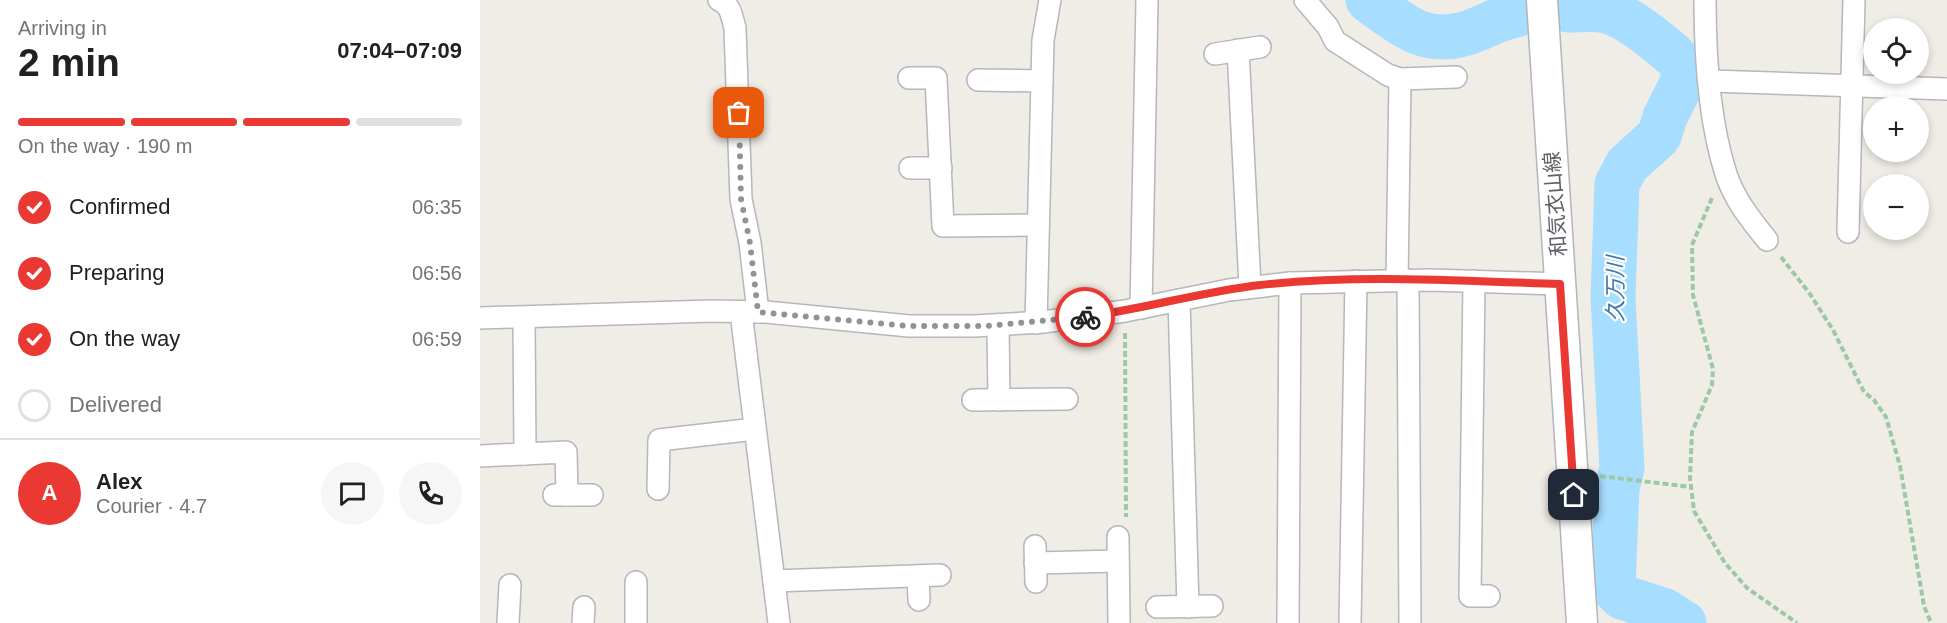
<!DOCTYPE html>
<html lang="en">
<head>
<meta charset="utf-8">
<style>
	body { margin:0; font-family:Helvetica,"Noto Sans JP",sans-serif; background:#f6f6f6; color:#202124; height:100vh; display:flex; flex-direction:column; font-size:22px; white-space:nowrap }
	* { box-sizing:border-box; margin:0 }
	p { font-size:20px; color:#757577 }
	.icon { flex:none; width:33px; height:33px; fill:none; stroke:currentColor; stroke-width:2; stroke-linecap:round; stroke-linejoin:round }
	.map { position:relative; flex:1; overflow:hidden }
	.side { display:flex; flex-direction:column; background:#fff; width:480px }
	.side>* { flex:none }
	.controls { position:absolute; left:1383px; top:18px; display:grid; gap:12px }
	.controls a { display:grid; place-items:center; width:66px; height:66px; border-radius:50%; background:#fff; box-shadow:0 3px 9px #0003; font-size:30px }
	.pin { position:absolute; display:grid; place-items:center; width:51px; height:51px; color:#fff; margin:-26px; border-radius:12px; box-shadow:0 3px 9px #0006 }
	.courier { position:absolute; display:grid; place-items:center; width:60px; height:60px; margin:-30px; border:4px solid #ea3832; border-radius:50%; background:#fff; color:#222; box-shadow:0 2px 8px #0007 }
	.summary em { font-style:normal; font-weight:700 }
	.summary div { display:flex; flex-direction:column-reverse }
	.summary { display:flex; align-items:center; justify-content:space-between; height:102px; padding:0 18px }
	h1 { font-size:39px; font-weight:700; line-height:45px }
	.bar { display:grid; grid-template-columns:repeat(4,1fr); gap:9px 6px; align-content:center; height:72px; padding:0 18px }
	.bar i { height:8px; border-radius:4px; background:#e0e0e0 }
	.bar .on { background:#ea3832 }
	.bar p { grid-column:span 4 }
	.line { display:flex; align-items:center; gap:15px; padding:0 18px; border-top:2px solid #e0e0e0 }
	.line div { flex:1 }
	.round { display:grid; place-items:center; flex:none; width:63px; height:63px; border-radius:32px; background:#f6f6f6 }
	ol { padding:0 18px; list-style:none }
	li { display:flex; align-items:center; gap:18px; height:66px }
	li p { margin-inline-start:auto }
	li .icon { padding:6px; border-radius:50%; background:#ea3832; color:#fff; stroke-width:4 }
	li:last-child { color:#757577 }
	li i { width:33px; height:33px; border:3px solid #e0e0e0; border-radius:50% }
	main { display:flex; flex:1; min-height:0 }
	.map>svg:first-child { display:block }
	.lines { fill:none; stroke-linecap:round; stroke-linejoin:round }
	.river { stroke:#a7ddff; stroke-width:45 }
	.minor-casing { stroke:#b4b7bb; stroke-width:24 }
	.secondary-casing { stroke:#b2b6bb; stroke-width:33 }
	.path { stroke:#9cc8a7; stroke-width:4; stroke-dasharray:6 3; stroke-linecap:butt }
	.minor { stroke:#fff; stroke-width:21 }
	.secondary { stroke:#fff; stroke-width:30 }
	.done { stroke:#919393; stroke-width:6; stroke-dasharray:0 10.8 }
	.route { stroke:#ea3832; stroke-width:8 }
	.labels { text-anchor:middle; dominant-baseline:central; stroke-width:4.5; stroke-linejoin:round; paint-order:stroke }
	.street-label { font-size:21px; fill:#5e6267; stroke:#fff }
	.water-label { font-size:22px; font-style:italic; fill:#4078a9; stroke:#fff }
</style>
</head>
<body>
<main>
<section class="side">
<div class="summary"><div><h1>2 min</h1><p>Arriving in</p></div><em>07:04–07:09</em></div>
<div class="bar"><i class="on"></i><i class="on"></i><i class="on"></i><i></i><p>On the way · 190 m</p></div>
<ol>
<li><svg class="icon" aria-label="check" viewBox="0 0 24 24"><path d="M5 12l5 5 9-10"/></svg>Confirmed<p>06:35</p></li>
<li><svg class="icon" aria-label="check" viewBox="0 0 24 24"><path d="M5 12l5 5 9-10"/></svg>Preparing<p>06:56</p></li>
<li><svg class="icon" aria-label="check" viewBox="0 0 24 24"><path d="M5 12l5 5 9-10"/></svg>On the way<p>06:59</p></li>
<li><i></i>Delivered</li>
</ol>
<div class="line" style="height:108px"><b class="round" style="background:#ea3832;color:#fff">A</b><div><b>Alex</b><p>Courier · 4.7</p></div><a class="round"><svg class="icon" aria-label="chat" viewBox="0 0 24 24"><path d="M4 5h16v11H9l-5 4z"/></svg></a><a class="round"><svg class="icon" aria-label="phone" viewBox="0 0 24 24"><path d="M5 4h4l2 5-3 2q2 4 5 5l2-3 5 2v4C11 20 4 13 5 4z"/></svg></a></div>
</section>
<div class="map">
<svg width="1467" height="623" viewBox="0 0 1467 623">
	<rect width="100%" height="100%" fill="#f0ede6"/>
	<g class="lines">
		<g class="river">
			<path d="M888,0C918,21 940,44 980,35C1000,31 1016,18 1036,15"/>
			<path d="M1088,10C1103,10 1121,7 1135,14C1154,22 1189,49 1203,65V81L1185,117L1179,136L1147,165L1137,184L1133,298L1142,468L1137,488L1133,588L1142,597L1185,611L1204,623"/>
		</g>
		<defs>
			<g id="minor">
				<path d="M239,0C251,4 252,18 255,28L261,199L270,243L278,312"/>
				<path d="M825,0L848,27L855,41L908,75L920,79L976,77"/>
				<path d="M1225,0C1225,55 1229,121 1246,174C1254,199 1271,220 1287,240"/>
				<path d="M758,50L770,286"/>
				<path d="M735,54L780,47"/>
				<path d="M429,78H456L463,226L558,225"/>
				<path d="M498,80L562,81"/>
				<path d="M1230,81L1467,89"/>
				<path d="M430,168H461"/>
				<path d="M1368,232L1374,0"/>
				<path d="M917,280L920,79"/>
				<path d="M928,280L930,623"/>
				<path d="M994,281L990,596H1009"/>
				<path d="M699,300L708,607"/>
				<path d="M661,308L667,0"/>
				<path d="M261,312L299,623"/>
				<path d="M0,318L231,311L286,312L429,326H494L563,322L645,311L749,290L810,283L952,280L1080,284"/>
				<path d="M44,318L45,454"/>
				<path d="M556,323L563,40L570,0"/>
				<path d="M518,325L519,400"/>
				<path d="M493,400L587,399"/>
				<path d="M0,456L86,452L87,495"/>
				<path d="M178,489L179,440L275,429"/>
				<path d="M74,495H112"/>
				<path d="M638,537L639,623"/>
				<path d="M555,546L556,582"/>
				<path d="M555,563L638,561"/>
				<path d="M438,576L439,600"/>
				<path d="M294,581L460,575"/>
				<path d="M677,607L732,606"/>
				<path d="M28,623L30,585"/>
				<path d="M103,623L104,607"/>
				<path d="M156,623V582"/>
				<path d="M808,623L810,283"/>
				<path d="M870,623L876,281"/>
			</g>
			<path id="secondary" d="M1062,0L1102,623"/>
		</defs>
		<use href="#minor" class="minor-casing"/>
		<use href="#secondary" class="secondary-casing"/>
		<g class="path">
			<path d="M1232,198L1212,245L1213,295L1233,369L1232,385L1212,432L1210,478L1214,511L1245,563L1267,588L1317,623"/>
			<path d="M1301,257L1330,294L1353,330L1384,392L1394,400L1406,417L1420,466L1444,606L1451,623"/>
			<path d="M645,333L646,517"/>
			<path d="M1120,476L1211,487"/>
		</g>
		<use href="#minor" class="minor"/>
		<use href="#secondary" class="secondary"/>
	</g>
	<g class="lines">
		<path class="done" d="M259,113L261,199L270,243L278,312L429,326H506L605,317"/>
		<path class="route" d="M605,317C663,309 721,292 780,285C879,274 981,281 1080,284L1094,495"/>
	</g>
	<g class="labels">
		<g class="street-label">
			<text transform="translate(1075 204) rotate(-94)">和気衣山線</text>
		</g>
		<g class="water-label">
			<text transform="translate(1135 289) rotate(-90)">久万川</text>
		</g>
	</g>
</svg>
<div class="controls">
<a><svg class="icon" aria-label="locate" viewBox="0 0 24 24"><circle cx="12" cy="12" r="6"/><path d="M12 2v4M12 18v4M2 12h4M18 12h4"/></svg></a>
<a>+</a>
<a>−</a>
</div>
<div class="pin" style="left:259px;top:113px;background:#ea580c"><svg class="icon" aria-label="bag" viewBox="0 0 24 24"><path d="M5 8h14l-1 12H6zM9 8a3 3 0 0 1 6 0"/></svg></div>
<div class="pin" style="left:1094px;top:495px;background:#1f2937"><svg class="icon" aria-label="home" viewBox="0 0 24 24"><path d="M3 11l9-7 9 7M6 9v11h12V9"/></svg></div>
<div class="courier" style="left:605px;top:317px"><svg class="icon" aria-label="bike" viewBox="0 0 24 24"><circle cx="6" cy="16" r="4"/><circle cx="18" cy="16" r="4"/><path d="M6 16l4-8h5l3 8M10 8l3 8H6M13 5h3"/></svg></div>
</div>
</main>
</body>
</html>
